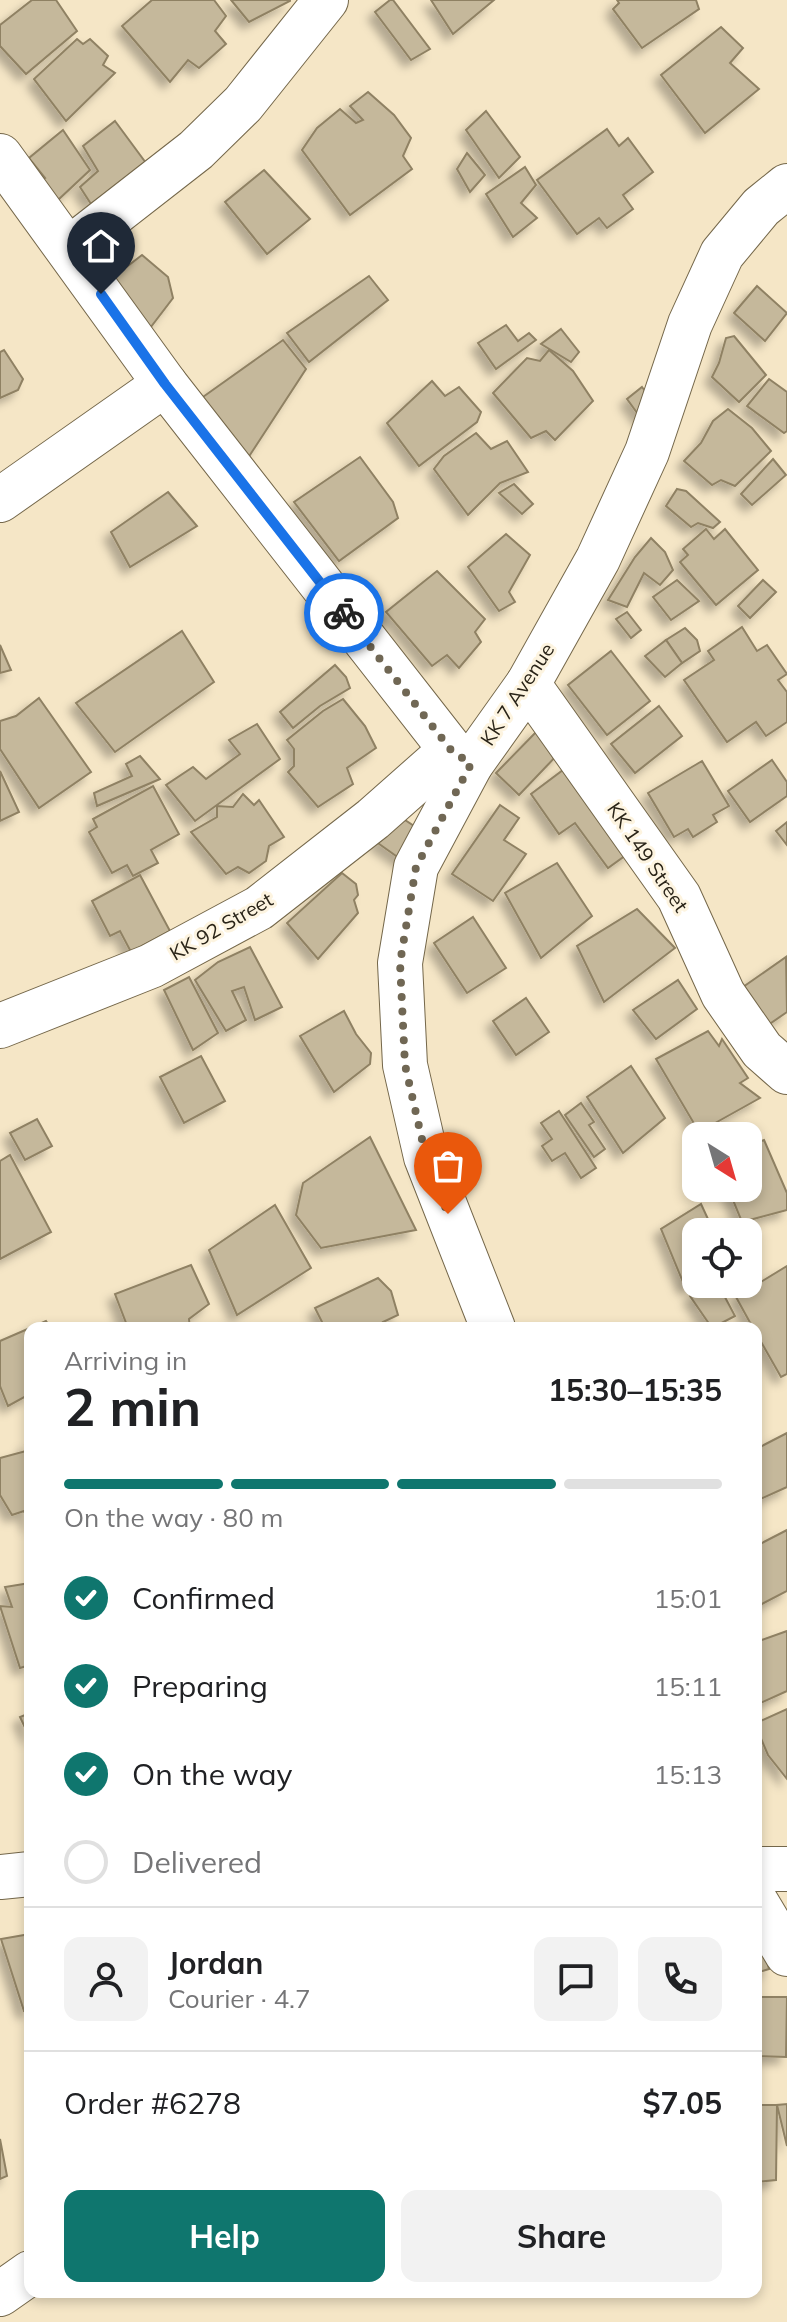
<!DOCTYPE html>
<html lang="en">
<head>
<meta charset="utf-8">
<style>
	body { margin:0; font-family:Mulish,sans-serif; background:#f2f2f2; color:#202124; height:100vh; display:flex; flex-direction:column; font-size:30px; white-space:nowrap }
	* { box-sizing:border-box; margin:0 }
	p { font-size:26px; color:#757577 }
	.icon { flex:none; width:44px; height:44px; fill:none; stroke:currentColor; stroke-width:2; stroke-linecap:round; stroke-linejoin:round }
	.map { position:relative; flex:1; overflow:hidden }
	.sheet { position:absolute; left:24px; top:1322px; width:738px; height:976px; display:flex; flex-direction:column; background:#fff; border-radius:16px; box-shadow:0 4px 12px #0003 }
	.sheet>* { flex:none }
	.needle { width:52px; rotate:143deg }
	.fabs { position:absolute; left:682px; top:1122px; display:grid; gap:16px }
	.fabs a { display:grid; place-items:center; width:80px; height:80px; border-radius:16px; background:#fff; box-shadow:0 4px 12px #0003; font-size:40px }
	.pin { position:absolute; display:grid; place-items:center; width:68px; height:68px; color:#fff; margin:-82px -34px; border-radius:50% 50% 50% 0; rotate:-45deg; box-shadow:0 0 8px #0007 }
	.pin .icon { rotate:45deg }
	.courier { position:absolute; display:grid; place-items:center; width:80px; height:80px; margin:-40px; border:6px solid #1a73e8; border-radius:50%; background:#fff; color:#222; box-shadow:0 2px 10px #0007 }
	.summary em { font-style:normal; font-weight:700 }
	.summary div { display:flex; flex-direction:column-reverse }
	.summary { display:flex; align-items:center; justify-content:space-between; height:136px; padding:0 40px }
	h1 { font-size:52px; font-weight:700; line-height:60px }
	.bar { display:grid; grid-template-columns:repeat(4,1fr); gap:12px 8px; align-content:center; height:96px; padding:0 40px }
	.bar i { height:10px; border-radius:6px; background:#e0e0e0 }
	.bar .selected { background:#0f766e }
	.bar p { grid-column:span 4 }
	.line { display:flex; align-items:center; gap:20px; padding:0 40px; border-top:2px solid #e0e0e0 }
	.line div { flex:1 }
	.round { display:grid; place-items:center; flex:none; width:84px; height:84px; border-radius:16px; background:#f2f2f2 }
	ol { padding:0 40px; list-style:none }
	li { display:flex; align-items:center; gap:24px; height:88px }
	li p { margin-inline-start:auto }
	li .icon { padding:8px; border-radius:50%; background:#0f766e; color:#fff; stroke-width:4 }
	li:last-child { color:#757577 }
	li i { width:44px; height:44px; border:4px solid #e0e0e0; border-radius:50% }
	.cta { display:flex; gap:16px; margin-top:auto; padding:16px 40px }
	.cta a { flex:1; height:92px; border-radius:16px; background:#0f766e; color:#fff; font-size:32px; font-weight:700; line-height:92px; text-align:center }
	.cta a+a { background:#f2f2f2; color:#202124 }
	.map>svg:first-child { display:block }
	.building { fill:#c5b89b; stroke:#8f8163; stroke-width:2; filter:url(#shadow) }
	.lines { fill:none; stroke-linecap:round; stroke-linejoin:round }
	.minor-casing { stroke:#74674a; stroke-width:46 }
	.minor { stroke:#fff; stroke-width:44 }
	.done { stroke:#706754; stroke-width:8; stroke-dasharray:0 14.4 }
	.route { stroke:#1a73e8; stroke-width:10 }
	.labels { text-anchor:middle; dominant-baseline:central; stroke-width:6; stroke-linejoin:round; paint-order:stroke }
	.street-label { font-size:20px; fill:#292317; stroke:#fdf4e0 }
</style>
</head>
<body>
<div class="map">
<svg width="787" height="2322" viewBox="0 0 787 2322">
	<defs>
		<filter id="shadow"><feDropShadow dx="-7" dy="7" stdDeviation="4" flood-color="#0004"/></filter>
	</defs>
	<rect width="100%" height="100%" fill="#f5e6c6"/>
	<g class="building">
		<path d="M32,0H56L77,31L26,74L0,46V25Z"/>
		<path d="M152,0H214L226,16L215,31L226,44L199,68L188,60L170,82L122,26Z"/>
		<path d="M231,0H290V1L249,22Z"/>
		<path d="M390,0H393L430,49L411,60L375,12Z"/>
		<path d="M431,0H494L453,34Z"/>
		<path d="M617,0H696L699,9L642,48L613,9L619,3Z"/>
		<path d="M721,27L743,48L730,63L759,89L705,133L661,75Z"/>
		<path d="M77,39L83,44L90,39L108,56L103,65L115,73L66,121L34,79Z"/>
		<path d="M368,92L394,115L411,138L403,156L412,169L350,215L302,150L317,128L340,109L356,123L363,120L350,106Z"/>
		<path d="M486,111L520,157L499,178L466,130Z"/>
		<path d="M115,121L146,163L91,204L80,187L98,171L83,146Z"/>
		<path d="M607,129L619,146L628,138L653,172L623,195L633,209L607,228L599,218L577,234L537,180Z"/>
		<path d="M63,130L90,170L58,200L41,180L45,178L29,158Z"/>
		<path d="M467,153L485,175L470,192L457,169Z"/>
		<path d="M525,167L536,185L521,203L537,218L513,237L486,194Z"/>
		<path d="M264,170L310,219L267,254L225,202Z"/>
		<path d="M142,255L168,277L173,298L144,336L102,286Z"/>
		<path d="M369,276L388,300L309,362L287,333Z"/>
		<path d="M757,286L787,313L765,341L734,313Z"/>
		<path d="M506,325L518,341L529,333L536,340L496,369L478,343Z"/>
		<path d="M561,329L579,352L571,362L541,344Z"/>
		<path d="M734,336L766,375L739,402L712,377L719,363L726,338Z"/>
		<path d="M283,340L306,369L248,458L193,404Z"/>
		<path d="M4,350L23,379L18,390L0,398V352Z"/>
		<path d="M549,350L573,371L593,401L555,440L546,431L531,438L493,393L527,358L540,361Z"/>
		<path d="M769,379L787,392V431L784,433L747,406Z"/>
		<path d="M432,381L445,396L459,387L481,412L477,422L419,466L387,423Z"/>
		<path d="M642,387L655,404L643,421L627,399Z"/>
		<path d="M728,409L752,428L771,451L735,486L721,480L712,485L684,461L701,443L713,421Z"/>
		<path d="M476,433L491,449L507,441L528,472L500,483L468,515L434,469L444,456Z"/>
		<path d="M360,457L393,502L398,518L339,561L294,502Z"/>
		<path d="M773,459L786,475L752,505L741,494Z"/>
		<path d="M514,484L533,504L522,514L499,493Z"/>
		<path d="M677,489L686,491L720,522L713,528L698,523L691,527L666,506Z"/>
		<path d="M168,492L197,526L130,567L111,532Z"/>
		<path d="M706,529L714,539L725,529L758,570L716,605L680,562L688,555L683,549Z"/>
		<path d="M506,534L530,555L509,592L515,602L499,611L468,567Z"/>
		<path d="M651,538L665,552L673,570L660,585L644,573L627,607L608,600L635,557Z"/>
		<path d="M437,571L485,619L475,632L481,642L459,668L447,655L432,666L386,612Z"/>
		<path d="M677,580L699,601L671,620L653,597Z"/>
		<path d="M763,580L776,592L750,618L738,606Z"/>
		<path d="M627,612L641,630L631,638L616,619Z"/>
		<path d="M742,627L757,651L767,645L787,674L778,680L787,692V722L766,736L756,722L727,742L684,680L714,660L708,651Z"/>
		<path d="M685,628L697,640L700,651L682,663L666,640Z"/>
		<path d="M182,631L214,682L115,752L76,703Z"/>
		<path d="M666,640L682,663L665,677L645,656Z"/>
		<path d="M0,645L11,670L0,673Z"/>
		<path d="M611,651L650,701L607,735L568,685Z"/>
		<path d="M335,665L346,677L350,688L320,706L293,728L280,712Z"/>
		<path d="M39,698L91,772L39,808L0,749V721L16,716Z"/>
		<path d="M343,699L365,726L376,748L347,768L353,784L318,807L288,772L294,766V749L287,740L323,711Z"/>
		<path d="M659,706L682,736L635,773L611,744Z"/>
		<path d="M257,724L280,759L195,821L166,785L193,767L206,779L240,754L229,740Z"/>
		<path d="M539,729L561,751L519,795L496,773Z"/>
		<path d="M140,756L160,779L97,806L94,793L132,776L126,764Z"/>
		<path d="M772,760L787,782V796L750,822L728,791Z"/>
		<path d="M702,761L729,806L713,815L717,822L693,837L688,829L674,837L648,793Z"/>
		<path d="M571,764L633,850L608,868L575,823L559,834L531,794Z"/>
		<path d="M0,771L19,812L0,821Z"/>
		<path d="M153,786L179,834L151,850L158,863L133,876L127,865L112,873L89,832L97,827L93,819Z"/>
		<path d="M243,794L254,805L259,800L284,837L269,846L266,861L249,873L238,867L226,874L191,832L217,817V806L233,807Z"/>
		<path d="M500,805L519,818L504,840L526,854L493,901L452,874Z"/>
		<path d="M402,818L414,826L406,863L375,841Z"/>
		<path d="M787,822V845L776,831Z"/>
		<path d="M557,863L592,916L541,958L505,893Z"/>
		<path d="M342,873L356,884L358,895L354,900L358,913L318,959L287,923Z"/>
		<path d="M140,875L170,931L131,952L120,931L110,936L92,901Z"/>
		<path d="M637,909L675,948L604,1002L577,946Z"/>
		<path d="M473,917L506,968L467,993L434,943Z"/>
		<path d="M250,947L282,1007L255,1020L244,987L232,991L246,1020L226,1031L195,980L218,962Z"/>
		<path d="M786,957L787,1012L768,1025L743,987Z"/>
		<path d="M189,977L218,1033L193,1050L164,990Z"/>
		<path d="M678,980L697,1009L656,1039L633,1010Z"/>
		<path d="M526,998L549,1032L516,1055L493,1021Z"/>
		<path d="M344,1011L356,1034L371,1053L370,1064L334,1092L300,1036Z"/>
		<path d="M708,1031L719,1046L722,1039L748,1078L740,1083L760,1098L699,1132L656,1059Z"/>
		<path d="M201,1056L225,1101L184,1123L160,1077Z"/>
		<path d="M631,1066L665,1118L623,1153L587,1097Z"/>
		<path d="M581,1103L594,1122L589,1125L605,1149L594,1157L565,1115Z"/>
		<path d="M559,1111L596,1168L581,1178L565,1153L552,1161L542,1146L552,1139L541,1123Z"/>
		<path d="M37,1119L52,1146L25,1160L10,1133Z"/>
		<path d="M370,1137L416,1230L321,1248L296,1215L303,1183Z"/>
		<path d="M764,1140L787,1193V1210L742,1222L728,1188H748V1146Z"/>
		<path d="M10,1155L51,1232L0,1259V1161Z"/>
		<path d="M701,1204L714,1232H696V1282L685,1287L661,1229Z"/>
		<path d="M275,1205L311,1268L237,1315L209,1250Z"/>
		<path d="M191,1265L209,1304L189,1319L190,1328H128L115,1294Z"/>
		<path d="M787,1266V1374L781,1377L756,1333V1328H753L736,1297Z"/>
		<path d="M378,1278L391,1291L398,1315L383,1322L386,1328H325L315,1308Z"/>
		<path d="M713,1284H718L735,1316L712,1328L690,1296Z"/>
		<path d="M46,1321L51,1328H30V1394L8,1406L0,1386V1341Z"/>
		<path d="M787,1433V1487L756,1501V1449Z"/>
		<path d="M30,1443V1526L24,1511L12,1515L0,1495V1458L26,1451L25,1445Z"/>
		<path d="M787,1530V1591L756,1607V1546Z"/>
		<path d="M30,1583V1665L20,1668L0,1606L12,1607L5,1587Z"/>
		<path d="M787,1631V1691L756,1705V1642Z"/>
		<path d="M787,1709V1779L768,1755L756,1727V1723Z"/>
		<path d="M30,1713V1738L20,1717Z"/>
		<path d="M760,1933L769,1969L756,1973V1934Z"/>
		<path d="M30,1934V2010L24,2011L1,1939Z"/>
		<path d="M756,1997H787L786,2057L756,2056Z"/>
		<path d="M787,2104V2146L777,2105Z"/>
		<path d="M756,2105H777L776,2180L756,2182Z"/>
		<path d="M0,2139L7,2176L0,2179Z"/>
	</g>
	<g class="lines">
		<defs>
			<g id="minor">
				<path d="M0,156L165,384L451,750L471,764"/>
				<path d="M69,249L196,150L243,104L326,0"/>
				<path d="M0,500L165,384"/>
				<path d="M528,684L679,897L723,994L762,1050L787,1072"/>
				<path d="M0,1026L151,966L259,908L373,819L451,750"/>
				<path d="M493,1328L426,1157L405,1065L400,963L416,867L471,764L528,684L598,559L647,452L690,324L722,254L761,207L787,186"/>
				<path d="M756,1869H787"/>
				<path d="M0,1877L30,1874"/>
				<path d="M756,1902L787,1954"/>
				<path d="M0,2294L30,2273"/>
			</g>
		</defs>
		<use href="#minor" class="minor-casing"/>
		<use href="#minor" class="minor"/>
	</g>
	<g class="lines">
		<path class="done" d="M344,613L451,750L471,764L416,867L400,963L405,1065L426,1157L448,1214"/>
		<path class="route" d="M101,294L165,384L344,613"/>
	</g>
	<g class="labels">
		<g class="street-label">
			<text transform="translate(517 694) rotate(-57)">KK 7 Avenue</text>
			<text transform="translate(648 857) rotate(56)">KK 149 Street</text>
			<text transform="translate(221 926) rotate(-30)">KK 92 Street</text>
		</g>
	</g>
</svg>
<div class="fabs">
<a><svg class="needle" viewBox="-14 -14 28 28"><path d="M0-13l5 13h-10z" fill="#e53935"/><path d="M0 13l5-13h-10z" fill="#757577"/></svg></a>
<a><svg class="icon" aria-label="locate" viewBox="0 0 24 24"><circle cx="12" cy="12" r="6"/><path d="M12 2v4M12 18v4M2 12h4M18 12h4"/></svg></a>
</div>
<div class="pin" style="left:448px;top:1214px;background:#ea580c"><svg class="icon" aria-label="bag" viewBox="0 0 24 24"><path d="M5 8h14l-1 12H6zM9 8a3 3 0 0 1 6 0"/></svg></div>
<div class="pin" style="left:101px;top:294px;background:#1f2937"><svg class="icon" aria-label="home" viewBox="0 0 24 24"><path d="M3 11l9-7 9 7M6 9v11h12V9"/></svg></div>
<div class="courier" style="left:344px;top:613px"><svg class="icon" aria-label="bike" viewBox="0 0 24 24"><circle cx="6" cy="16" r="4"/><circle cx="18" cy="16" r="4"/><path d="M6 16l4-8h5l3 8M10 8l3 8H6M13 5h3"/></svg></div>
<section class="sheet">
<div class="summary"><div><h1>2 min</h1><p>Arriving in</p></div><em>15:30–15:35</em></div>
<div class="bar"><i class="selected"></i><i class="selected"></i><i class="selected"></i><i></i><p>On the way · 80 m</p></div>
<ol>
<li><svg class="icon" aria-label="check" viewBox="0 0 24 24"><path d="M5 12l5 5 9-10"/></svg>Confirmed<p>15:01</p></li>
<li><svg class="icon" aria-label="check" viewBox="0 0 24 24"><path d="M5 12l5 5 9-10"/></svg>Preparing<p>15:11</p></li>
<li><svg class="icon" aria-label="check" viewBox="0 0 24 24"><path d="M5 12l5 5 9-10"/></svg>On the way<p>15:13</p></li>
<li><i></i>Delivered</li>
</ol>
<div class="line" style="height:144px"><a class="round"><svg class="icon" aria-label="person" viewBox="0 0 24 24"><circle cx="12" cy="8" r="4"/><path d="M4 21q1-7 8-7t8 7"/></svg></a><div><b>Jordan</b><p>Courier · 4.7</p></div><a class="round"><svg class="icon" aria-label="chat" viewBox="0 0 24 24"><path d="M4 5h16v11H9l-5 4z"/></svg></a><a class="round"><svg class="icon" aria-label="phone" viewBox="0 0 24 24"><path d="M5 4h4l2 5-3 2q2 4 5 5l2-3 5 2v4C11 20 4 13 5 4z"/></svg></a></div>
<div class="line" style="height:104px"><div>Order #6278</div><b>$7.05</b></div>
<div class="cta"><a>Help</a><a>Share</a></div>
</section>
</div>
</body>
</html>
